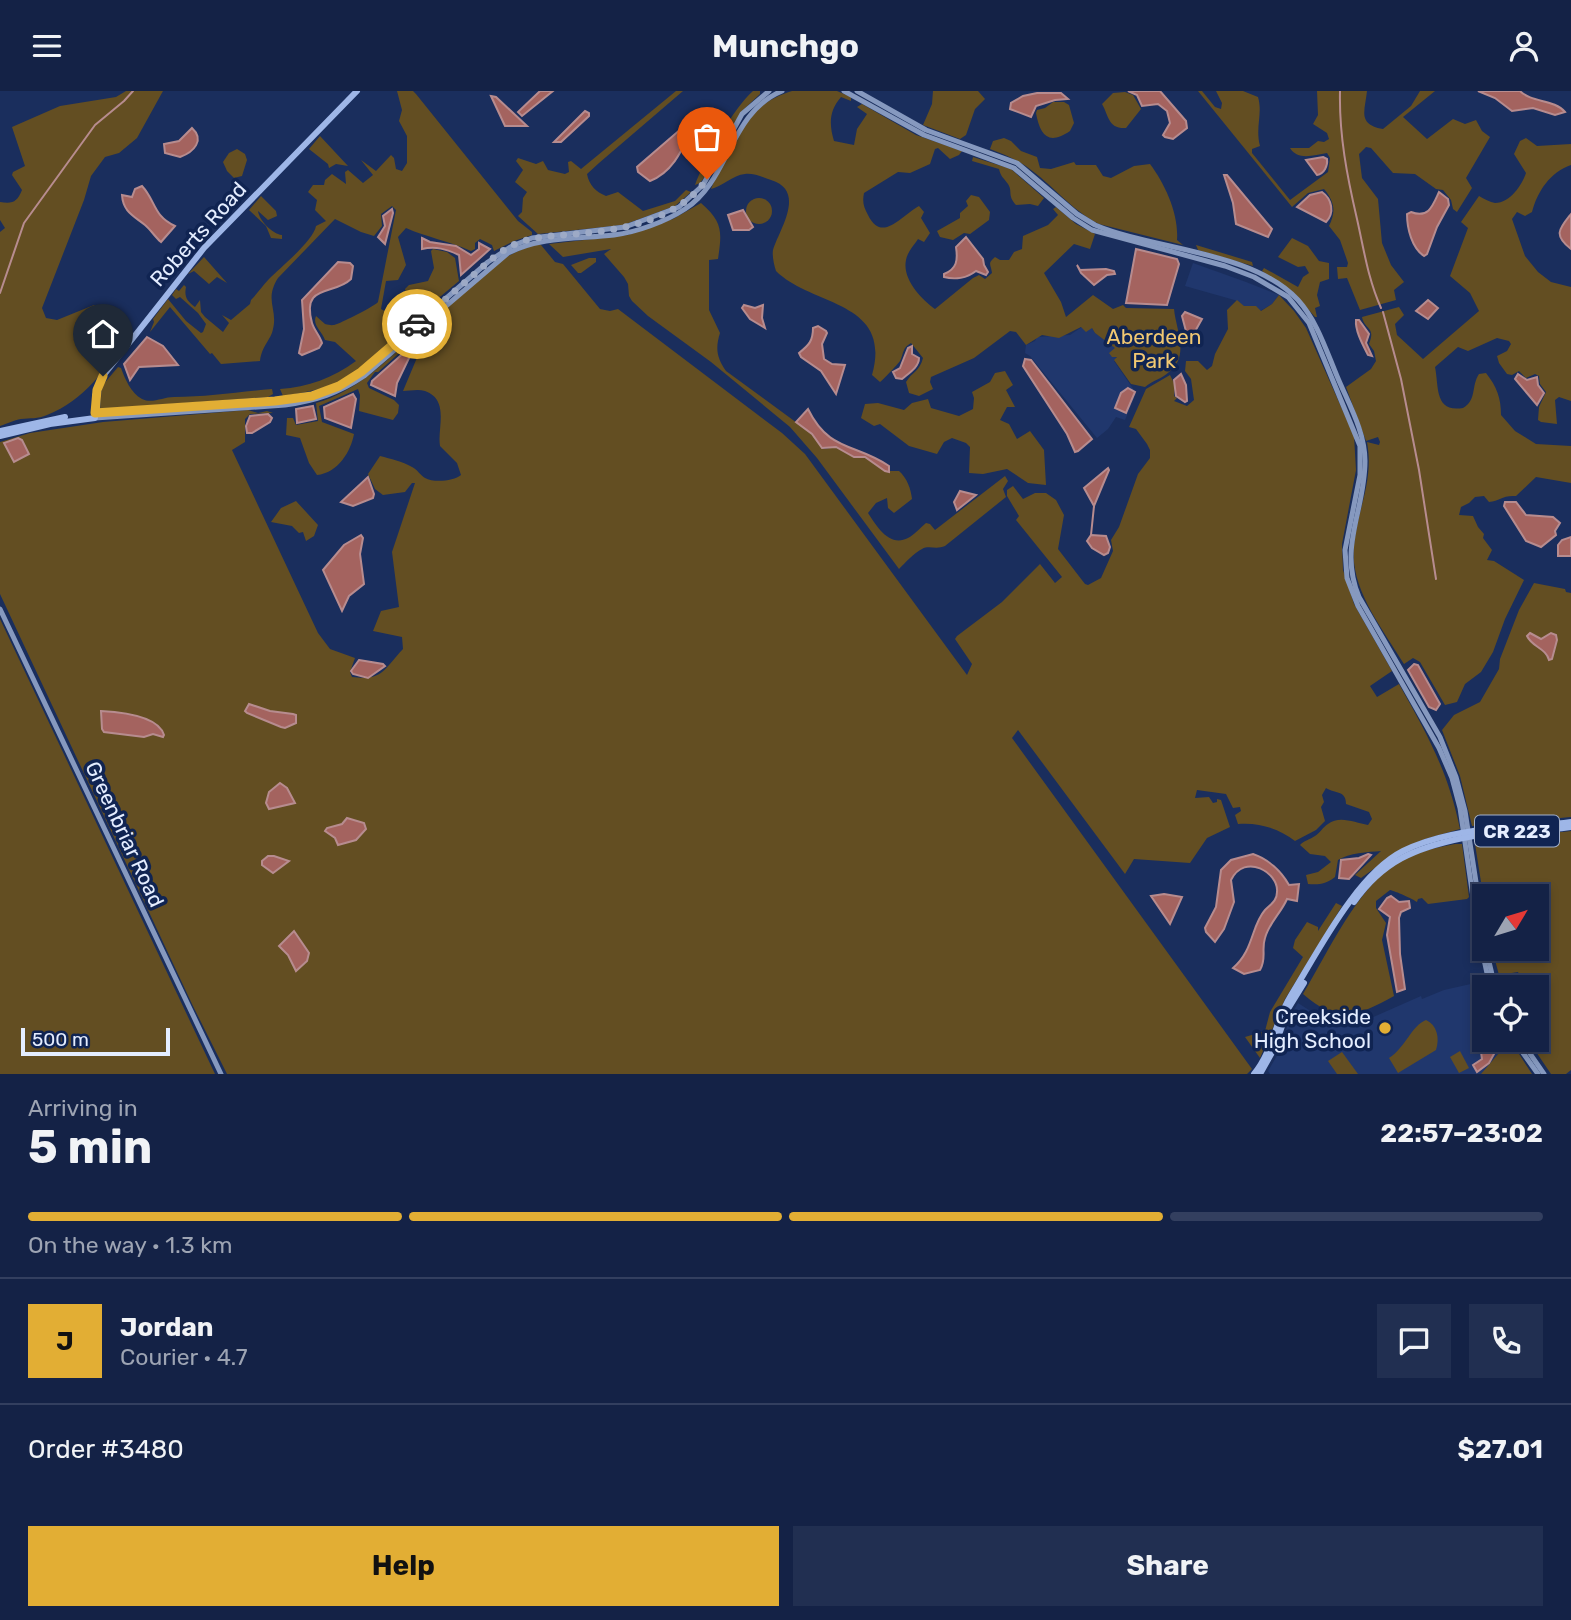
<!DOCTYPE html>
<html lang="en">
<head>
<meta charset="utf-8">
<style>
	body { margin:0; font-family:Rubik,sans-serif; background:#212f51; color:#f1f3f6; height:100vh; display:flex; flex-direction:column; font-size:26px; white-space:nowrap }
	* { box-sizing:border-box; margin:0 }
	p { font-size:23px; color:#9da4b3 }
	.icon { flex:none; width:38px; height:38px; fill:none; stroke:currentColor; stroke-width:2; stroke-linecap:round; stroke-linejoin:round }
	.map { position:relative; height:983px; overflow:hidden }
	.details { display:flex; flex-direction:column; background:#142246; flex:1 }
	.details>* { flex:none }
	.needle { width:46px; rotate:52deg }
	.fabs { position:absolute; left:1472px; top:793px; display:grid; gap:14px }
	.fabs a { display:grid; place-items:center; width:77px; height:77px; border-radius:0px; background:#142246; box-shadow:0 4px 10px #0003,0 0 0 2px #333f5f; font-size:35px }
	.scale { position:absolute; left:21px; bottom:18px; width:149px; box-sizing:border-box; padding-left:7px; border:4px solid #e4edff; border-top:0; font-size:19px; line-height:24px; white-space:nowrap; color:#e4edff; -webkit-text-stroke:5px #102452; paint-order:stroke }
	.pin { position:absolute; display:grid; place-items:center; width:60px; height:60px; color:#fff; margin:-72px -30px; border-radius:50% 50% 50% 0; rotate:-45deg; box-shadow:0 0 7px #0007 }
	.pin .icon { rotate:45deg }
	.courier { position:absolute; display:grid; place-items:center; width:70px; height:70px; margin:-35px; border:5px solid #e2ae34; border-radius:50%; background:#fff; color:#222; box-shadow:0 2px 9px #0007 }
	.overview em { font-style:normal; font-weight:700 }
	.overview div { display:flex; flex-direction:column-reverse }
	.overview { display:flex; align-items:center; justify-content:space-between; height:119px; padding:0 28px }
	h1 { font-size:46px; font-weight:700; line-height:52px }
	.bar { display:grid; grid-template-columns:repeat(4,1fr); gap:10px 7px; align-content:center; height:84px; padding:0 28px }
	.bar i { height:9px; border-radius:5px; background:#333f5f }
	.bar .active { background:#e2ae34 }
	.bar p { grid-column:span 4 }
	.line { display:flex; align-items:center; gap:18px; padding:0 28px; border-top:2px solid #333f5f }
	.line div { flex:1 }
	.round { display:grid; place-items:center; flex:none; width:74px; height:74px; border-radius:0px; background:#212f51 }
	.button { display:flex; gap:14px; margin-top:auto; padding:14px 28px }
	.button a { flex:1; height:80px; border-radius:0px; background:#e2ae34; color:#111; font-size:28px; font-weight:700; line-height:80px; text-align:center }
	.button a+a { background:#212f51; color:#f1f3f6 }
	header { display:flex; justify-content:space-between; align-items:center; height:91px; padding:0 28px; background:#142246; font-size:32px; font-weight:700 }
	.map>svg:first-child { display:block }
	.built { fill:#20376d }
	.green { fill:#634e22 }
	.water { fill:#a4635f; stroke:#b78c8f; stroke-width:2 }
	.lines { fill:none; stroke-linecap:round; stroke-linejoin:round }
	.stream { stroke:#b78c8f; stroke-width:2 }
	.secondary { stroke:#8699bf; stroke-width:5 }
	.primary { stroke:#9eb6e7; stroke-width:6 }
	.done { stroke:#9daac6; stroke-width:7; stroke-dasharray:0 12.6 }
	.route { stroke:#e2ae34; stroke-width:9 }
	.poi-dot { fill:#e2ae34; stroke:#102452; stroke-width:2.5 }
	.labels { text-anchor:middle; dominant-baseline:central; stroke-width:7; stroke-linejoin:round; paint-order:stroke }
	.shield { fill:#102452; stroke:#a4b1cb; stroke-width:2 }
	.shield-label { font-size:19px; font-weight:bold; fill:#e4edff }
	.street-label { font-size:21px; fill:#e4edff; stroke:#102452 }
	.park-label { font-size:21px; fill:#f1c872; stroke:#102452 }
	.poi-label { font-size:21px; fill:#e4edff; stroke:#102452; text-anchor:end }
</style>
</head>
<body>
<header><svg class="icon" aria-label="menu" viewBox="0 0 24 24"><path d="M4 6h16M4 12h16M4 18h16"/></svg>Munchgo<svg class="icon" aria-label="person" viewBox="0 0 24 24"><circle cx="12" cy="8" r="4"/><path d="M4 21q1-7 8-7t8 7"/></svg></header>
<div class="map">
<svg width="1571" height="983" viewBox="0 0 1571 983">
	<rect width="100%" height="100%" fill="#1a2e5d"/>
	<g class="built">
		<path d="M1193,172L1246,191L1279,204L1272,213L1260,220L1244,216L1238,210L1185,195Z"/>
		<path d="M1082,236L1092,237L1095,242L1116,257L1114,265L1117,267L1114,270L1136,302L1125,329L1116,326L1108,338L1097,347L1030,265L1025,262L1026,254L1035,250L1037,246L1070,244Z"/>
		<path d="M1484,890L1486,896H1484V948L1509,949L1532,983H1270L1268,980L1278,963L1291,924L1298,912L1326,930L1338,934L1353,935L1421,905L1422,908L1444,899Z"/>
	</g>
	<g class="green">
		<path d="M126,0H163L137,47L119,62L105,66L91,85L84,109L42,217L46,227L57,229L94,214L128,246C105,278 85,309 47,324C38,328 30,327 21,328C14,329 6,333 0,335V141L5,137L0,129V111C13,113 17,111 22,99L12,84L13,81L25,75L12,36L60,15L116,6Z"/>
		<path d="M397,0H413L416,3L518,130L532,141V144L514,150L494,160L492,154L480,148L475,152V158L471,160C449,150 426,146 406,137L398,146L406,174L398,189L386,190L381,218L388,222L393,232L402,226L408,235C387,253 361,283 336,292C319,299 301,302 283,305L280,298C308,296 333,287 356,270L335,251L325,249C322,240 312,234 316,225L325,233C330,234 332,235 337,233C343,231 375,215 378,211L395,124L396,119L392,115L381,123L382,135L374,145L361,141L335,128L278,187C264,209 278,218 273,238C271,249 262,254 260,270L221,273L212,262L210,263L170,216L150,241L154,231L153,228L168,208L186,230L201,242L203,241L206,233L198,222L180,206L176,208L172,204L176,198L179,200L184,194L186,196C184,206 187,210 195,216L200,209L201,221L205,226L223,241L229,232L222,224L231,229L250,213L251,209C258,202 262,195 269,188C280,177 314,149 316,135L326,130L315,119L317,109L308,101L313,94H324L325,89L332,83L346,93L345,81L348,79L363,92L373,84L361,69L376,80L391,64L394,67L396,78L402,80L407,72V45L399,30L402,19Z"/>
		<path d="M676,0H683L599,72L587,83C589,94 596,101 606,105L618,101L643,120L675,110L686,99L691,101L675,115L623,134L538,143L518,125L522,121L523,107L527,101L515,91L523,79L516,70L518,67L536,73L543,70L548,79L565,83L569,81L568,71L571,70L581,78Z"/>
		<path d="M753,0H760V3L742,20L706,84L700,92L695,94C703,71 734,16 753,0Z"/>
		<path d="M792,0H837L851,6V10L841,6C829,20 829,33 834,50L854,54L857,38L867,23L857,16L862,13L916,44L962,60L959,64L950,68L938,57L935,58L930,73L910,82L898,81L864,102C862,112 864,116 868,124C882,153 902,124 919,115L924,121L921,127L930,142L924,151L918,148C914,154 907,162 906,169C902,188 921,208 935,218L973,187L979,184L985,188L992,182C991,173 987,173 995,166L1000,169H1009L1014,161L1022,158L1023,145L1048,134L1058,124L1053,118L1056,116L1076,133L1095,143L1090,158L1074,153L1044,182L1061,211L1066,226L1093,204L1113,218L1123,214L1126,217L1174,218C1176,239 1190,265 1169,281C1162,288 1153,289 1145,296L1131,293L1114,269L1117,266H1112L1109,262L1115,257L1095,242L1092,237L1086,241L1081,236L1059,247L1042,244L1026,254L1016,241L1010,240L974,267L931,286L930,291L933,298L919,305L909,302L906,291C912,281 920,280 923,267L911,252C902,257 904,262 900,270C898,273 882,290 880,291L872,284C893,209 812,216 776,180C774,174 772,165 773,159C779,139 807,100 771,89C763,86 753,82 745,83C733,84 721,96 711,98C722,72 738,38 758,18C768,9 780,4 792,0Z"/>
		<path d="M933,0H978L985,8L975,18L966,44L960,48L923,34L932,13Z"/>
		<path d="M1198,0H1202L1215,16L1221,18L1222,12L1216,0H1243L1258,6C1263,23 1255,36 1260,55L1252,58V62L1290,109L1328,81L1330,67L1327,62C1314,64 1298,70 1290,57H1309L1318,50L1324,51L1329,48L1327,42L1313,33L1318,24L1317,0H1367C1365,20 1357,33 1383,38L1411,15L1420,0H1435L1403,26L1427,48L1453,28L1465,33L1476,29L1482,40L1490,46L1466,87L1472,97L1457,121L1453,118L1451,109L1443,99L1436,98L1415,83L1393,82L1371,57L1366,56L1359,63L1362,87L1378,108L1382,152L1391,174L1404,191L1394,199L1396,209L1360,219L1347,187L1338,188L1337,176H1347L1348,172L1340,149L1329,135C1336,121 1335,111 1324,98L1308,102L1292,116Z"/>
		<path d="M1125,1L1133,4L1141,18L1126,37C1108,38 1109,25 1102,13L1113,2Z"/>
		<path d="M1053,11H1064L1069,14L1074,32L1070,40C1048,55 1040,44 1036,22L1037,19L1045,17Z"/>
		<path d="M320,45L348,75L336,73L329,77L328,73L309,58Z"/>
		<path d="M1004,47L1011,50L1021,60L1037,66L1040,77L1051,78L1074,71L1076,74H1096L1103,85L1111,87L1134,75L1150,73C1165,93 1179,123 1177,149L1183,154L1099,133C1069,118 1049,89 1021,72C1011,66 1000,62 990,58L993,50Z"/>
		<path d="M1526,47L1537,55L1571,53V74C1550,81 1537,101 1532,121L1525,125L1517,121L1512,128L1525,165L1538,181L1551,191L1571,196V310L1559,306L1555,309L1557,333L1541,331L1538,329L1539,316L1546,301L1540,293L1539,285L1535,283L1526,287L1519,280L1512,284L1507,283L1499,272L1497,265L1507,260L1511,253L1509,250L1497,247L1468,260L1458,256L1435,276C1439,295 1434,322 1463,317C1477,309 1471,295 1479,283L1486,282C1497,296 1501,307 1501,324L1515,340L1536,353L1571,355V392L1536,386L1516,405C1502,404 1500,410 1489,411L1484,405L1475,406L1469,412L1461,416L1459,424L1473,425L1478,436L1484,443L1483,447L1492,459L1487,469L1494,470L1524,489L1505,528L1493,561L1481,581L1465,593L1457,611L1445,614L1420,571L1413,567L1404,573C1383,538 1349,497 1354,454C1358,416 1374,390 1367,351L1379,354L1380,351L1378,346L1366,350L1346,296L1371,278L1376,270L1374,260L1369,253C1376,235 1365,240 1362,226L1399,216L1404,224L1395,233L1397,244L1423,268L1479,220L1470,202L1450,185L1468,137L1461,131L1479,105C1484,108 1490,111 1495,112C1510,112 1522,94 1526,82L1514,63L1520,50Z"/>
		<path d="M237,58L245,63L247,69L242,85L234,87L227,80L223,71L229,62Z"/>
		<path d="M973,66L1011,78L1044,107L1038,115L1030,113L1016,114C1007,104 1013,101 1008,93C1003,86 1001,86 999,78L972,70Z"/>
		<path d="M971,104L979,106L990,121L989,129L970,143L964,142L953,149L940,146L937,140L960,127V122L968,115L966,110Z"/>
		<path d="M261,105L276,120L277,125L268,129L258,120C259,129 272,143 282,144V148L271,147L266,135L249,119Z"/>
		<circle cx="759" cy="120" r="13"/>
		<path d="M701,112C723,131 722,141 718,168L709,169V219L720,242C715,258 717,267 726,280L812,343L824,358L836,356L854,366L865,365L885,380H899C907,387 911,398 912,408L894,422L888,417L887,407L876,412L868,422C876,434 889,457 908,447C914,444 920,437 926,432L930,433L935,439L1005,385L1008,390L1003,398L1006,406L945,455C936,459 929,454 922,458C914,462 905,472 899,478L817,367L790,336L711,271L648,225L632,210L629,205L628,193L624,186L604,163L611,158L563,166L549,153L628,144L673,128Z"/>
		<path d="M1292,147L1308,155L1319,170L1329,172V188L1320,191L1317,204L1320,215L1315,217L1317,226H1315L1293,201L1262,180L1264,177L1298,196L1303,186L1309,182L1305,175L1298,176L1278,166Z"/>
		<path d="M535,154H541L555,171L563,173L600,218L610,220L618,218L782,342L805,363L967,584L972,573L955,548L957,545L1002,511L1040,473L1055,492L1062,486L1016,429L1019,425L1007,405V399L1013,395L1023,408L1035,402H1046L1056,409L1064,424L1058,458L1085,493L1088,494L1101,487L1113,460L1111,449L1119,436L1138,383L1150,367V359L1147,353L1136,338L1129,336L1146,298L1170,284L1175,294L1174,305L1177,307L1174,310L1187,315L1194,309L1191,288L1185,280L1186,270H1198L1207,279L1212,275L1215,263L1228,238L1227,219L1237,209L1244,215H1256L1261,220L1272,213L1279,204L1294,220L1306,237L1354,345L1356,379L1342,453L1343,479L1354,513L1392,580L1370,595L1377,606L1399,593C1428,645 1448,680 1460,738L1425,748L1400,759L1361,787L1355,784L1381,760C1368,761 1349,762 1338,769L1335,786C1326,793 1319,794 1308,793L1306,784L1318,781L1331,771L1325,765L1310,763L1300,754C1305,749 1309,749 1315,745C1320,742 1323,736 1328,733C1340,724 1355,732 1368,734L1372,728L1369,721L1346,713C1346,699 1335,703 1326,697L1322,704L1324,711L1321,716L1325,730L1316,739L1295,750C1280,738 1259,731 1238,733L1235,724L1241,720L1240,716L1233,717L1226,703L1197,699L1195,707L1209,706L1213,712L1217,711V708L1221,709L1230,736L1207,747L1190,772L1134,768L1125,783L1018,639L1012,647L1252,978L1247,983H227L192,913L0,503V351L30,342L103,331L248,319L258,322L267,320L273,322L250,323L245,328V351L232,359L318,542L330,558L355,567L350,581L352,586C383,590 383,579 403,558L402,546L373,540L381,520L399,516L392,461L415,392H412L405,401L383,404L375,398L368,383L380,365C391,368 402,370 412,376C417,378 420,384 425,387C434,392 454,390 461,384L457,372L440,355C437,337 450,309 425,300C418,298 409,300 403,300L424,250L428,248L427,245L431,235L426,243L422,239C456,208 490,166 535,154Z"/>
		<path d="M1196,154L1252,171L1253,175L1198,159Z"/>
		<path d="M433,158L447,161L455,167L459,190L417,225L415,223L418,218L406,203L405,198L409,194L428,190L434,177L431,160Z"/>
		<path d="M204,166L227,192L217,186L209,193L194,180L188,183Z"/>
		<path d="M589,167H596V171L581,182H578L571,174Z"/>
		<path d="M417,242L419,249L407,252L405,257L378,281H375L367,292L369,297L394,309L399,314L398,322L393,329L359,320L360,304L358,298L319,315L322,331L354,343C351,360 338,382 317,384L309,372L300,347L286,344L287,327H293L296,334L318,330L316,312C356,301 386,270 417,242Z"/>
		<path d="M118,276L121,277C125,288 131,302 142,308C152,313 163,306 174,306C207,306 239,301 272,298L273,303L268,306L100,318L102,295Z"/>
		<path d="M1005,280L1013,294L1006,299L1015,316H1007L1000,329L1009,333L1017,348L1030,340L1044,359L1046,394L1028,392L1007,378L983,383L969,382L970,356L966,352L952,347L944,351L937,363L909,355L880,333L874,335L861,327L865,313L878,312L904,319L912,312L928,308L931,317L959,325L973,318L974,307L972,301L990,291L995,282Z"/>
		<path d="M296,410L318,434L314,445L306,450L303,441L299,442L292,435L271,431L281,417Z"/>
		<path d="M1534,492L1565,498L1566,501L1571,502V726L1472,735L1460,685L1442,639L1454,624L1480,611L1499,578L1500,568L1519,519Z"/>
		<path d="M0,528L215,983H0Z"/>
		<path d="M1571,740V979L1566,983H1551L1528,949L1536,948V896H1523L1524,893L1518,881L1499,884L1492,858H1536V805H1484V810L1475,753C1486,742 1551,743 1571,740Z"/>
		<path d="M1455,753H1462L1469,806L1467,808L1428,813L1422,807L1418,808L1417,811C1413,808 1395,800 1390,799L1376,810V817L1386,832L1382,849L1394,905C1356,926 1338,933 1303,903C1327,863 1358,795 1398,771C1416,761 1435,757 1455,753Z"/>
		<path d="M1336,812L1342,815L1285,908L1260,967L1245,946L1265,940L1270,921L1303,866L1293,857L1295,849L1307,831L1318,836V840Z"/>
		<path d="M1426,929C1437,934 1440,947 1436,959L1398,982L1389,967C1405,957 1412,934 1426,929Z"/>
		<path d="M1505,949H1510L1532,983H1481L1499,962Z"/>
		<path d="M1460,960L1469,977L1459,982L1450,966Z"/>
		<path d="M1342,961L1358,983H1337L1328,970Z"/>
	</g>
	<g class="water">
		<path d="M540,0H553L522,25L518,21Z"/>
		<path d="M1128,0H1160L1186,30L1187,37L1173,48L1165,46L1163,44L1170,32L1167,20L1158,13L1142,15L1137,4Z"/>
		<path d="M1478,0H1520C1532,12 1554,8 1565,21L1555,24L1533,17L1512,20L1495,7Z"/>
		<path d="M1037,2H1061L1068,8L1055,9L1036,15L1031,26L1010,18L1011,12L1023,5Z"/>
		<path d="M491,5L496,6L527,35H505Z"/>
		<path d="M585,20L589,22V25L561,51H554Z"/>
		<path d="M689,31L693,32L692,38C682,59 673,81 650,90L638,81L637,76Z"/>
		<path d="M192,37C205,49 194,61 180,66L165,62L164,53L179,50Z"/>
		<path d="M1323,66L1327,68C1328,75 1324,83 1317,84L1306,69Z"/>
		<path d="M1224,84H1227L1272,138L1268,146L1236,133L1233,112Z"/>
		<path d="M142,95C156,110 153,125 175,135L161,151C155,146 151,139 145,134C134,125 123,121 122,104L132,106L135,98Z"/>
		<path d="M1322,101C1332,108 1335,122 1326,131L1297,116L1310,104Z"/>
		<path d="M1439,101L1448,108L1449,114L1437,136L1427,163L1424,165C1412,157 1407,138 1407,123L1411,121C1429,128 1433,114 1439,101Z"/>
		<path d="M392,118L393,122L385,153L378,146L385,135L383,125Z"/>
		<path d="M743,119L753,136L749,139H733L728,124Z"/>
		<path d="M1571,123V158C1553,144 1559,138 1571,123Z"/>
		<path d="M966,146L983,168L984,174L988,181L986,184L976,180C967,187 955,189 944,186V183C957,178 958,169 956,156Z"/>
		<path d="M422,147L430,151L456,155L471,164L479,158V152L490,158L461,184L459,164C446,158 436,155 422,158Z"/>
		<path d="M1136,158L1177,168L1179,173L1167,214L1126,212Z"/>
		<path d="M338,171L350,172L353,175L351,188C334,205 301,192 312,232C314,239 320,245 322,252L319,257L302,264L299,262L304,238L302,209Z"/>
		<path d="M1077,174L1080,179L1106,178L1114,180L1115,183L1107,184L1094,194L1081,182Z"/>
		<path d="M1428,209L1438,217L1428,228L1416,220Z"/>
		<path d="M744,214L755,217L763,214L762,227L765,237L750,228L742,217Z"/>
		<path d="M1185,221L1202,228L1193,244H1187L1182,225Z"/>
		<path d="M1356,229H1359L1369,243L1366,252L1372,265L1368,264C1363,254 1355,240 1356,229Z"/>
		<path d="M818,235L826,240L827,242L822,253L824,268L832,273L845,274L836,303L821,280L801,266L799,262C809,254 813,250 813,237Z"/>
		<path d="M147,246L163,255L178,274L139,276L130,289L124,273Z"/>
		<path d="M912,255V263L919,267C919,276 909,282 902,288L896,287L893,281L900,277L908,257Z"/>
		<path d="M408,258H411L412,261L397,292L395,305L371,294L372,290Z"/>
		<path d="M1025,268L1031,269L1092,348L1078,360L1075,361L1067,343L1023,275Z"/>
		<path d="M1181,283L1186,294L1187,310L1185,311L1176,305L1174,289Z"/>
		<path d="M1518,283L1527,289L1537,286L1538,294L1544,302L1537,314L1515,288Z"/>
		<path d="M1128,297L1135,301L1126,322L1115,317L1121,302Z"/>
		<path d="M353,303L356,308L351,337L325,327L324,316Z"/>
		<path d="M313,315L316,328L297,332L296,318Z"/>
		<path d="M808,318C829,361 855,352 889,375V381L885,380L865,366H854L836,356L822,357L812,343L796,331Z"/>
		<path d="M268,323L272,327L270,331L252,342H247L246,335L250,325Z"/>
		<path d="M18,347L22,349L29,363L14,371L4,352Z"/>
		<path d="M1108,377L1109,379L1094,415L1084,397Z"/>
		<path d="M368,386L374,403L373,407L353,415L341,411Z"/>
		<path d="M960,400L976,404L957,419L954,411Z"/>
		<path d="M1505,411H1516L1526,424L1553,426L1560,432L1555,440L1556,444L1541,456L1526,450L1504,415Z"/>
		<path d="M361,444L363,447L360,463L364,493L349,505L342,520L323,479L344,454Z"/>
		<path d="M1091,444L1106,445L1110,456L1108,462L1104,464L1092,457L1087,450Z"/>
		<path d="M1571,446V465H1558V454L1562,449Z"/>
		<path d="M1530,542L1541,548L1551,542L1556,544L1557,549L1552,568L1549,569C1546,557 1532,556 1527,545Z"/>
		<path d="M359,569L383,573L385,575L368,587L353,583L351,580Z"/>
		<path d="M1414,573L1418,574L1440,613L1436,619L1429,616L1408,579Z"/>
		<path d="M249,613L270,620L293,623L296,624V632L285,637L281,636L247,622L245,620Z"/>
		<path d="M101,620C119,621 158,624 164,644L163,646L153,643L144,646L104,641L102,638Z"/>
		<path d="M280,692L287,697L295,712L269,718L266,712L269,701Z"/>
		<path d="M347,727L364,732L366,738L356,749L338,754L335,747L325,740L327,737L342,733Z"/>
		<path d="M1253,763C1268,768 1281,780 1289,794L1299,793L1297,810L1287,808C1281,822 1269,832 1265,847C1261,859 1267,867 1260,879L1244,883L1233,877C1254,859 1251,835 1265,819C1271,813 1277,810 1277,801C1279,782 1245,761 1231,789L1234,811L1224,838L1215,851L1206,841L1205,837L1216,816L1221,779L1231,769Z"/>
		<path d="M1368,763L1371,764L1349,788L1339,787L1341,769L1359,767Z"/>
		<path d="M268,765H274L289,770L273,782L262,774V770Z"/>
		<path d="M1164,803L1182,806L1170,833L1151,805Z"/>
		<path d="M1391,805L1399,811L1409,810L1410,817L1401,821L1399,827L1400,863L1405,898L1397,901L1387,844L1390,826L1379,818L1387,807Z"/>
		<path d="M294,840L309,862L307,870L296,880L288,864L279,855Z"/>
		<path d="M1497,952L1499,954L1489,972L1477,981L1473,974L1482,968L1481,961Z"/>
	</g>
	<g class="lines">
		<g class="stream">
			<path d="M1340,0C1339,44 1347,85 1357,128C1364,159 1368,188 1381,217"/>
			<path d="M0,202L24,132L95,34L124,10L133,0"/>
			<path d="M1383,221L1401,288L1419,379L1436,488"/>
			<path d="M1091,444L1094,415"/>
		</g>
		<g class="secondary">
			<path d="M844,0L924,44L1014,77L1073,127L1092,139L1225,175L1254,186L1288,206L1309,232L1360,355V384L1345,459L1347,487L1358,515L1439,657L1452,687L1460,717L1478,841L1490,896"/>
			<path d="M857,0L926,39L1017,72L1077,123L1095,134C1154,159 1253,160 1298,209C1317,230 1326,259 1337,285C1348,312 1365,340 1365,370C1365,420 1338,456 1359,506L1440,646L1456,686L1465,720L1484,843"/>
			<path d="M95,322L303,307L329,299L361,281L488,171L512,155L532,147L625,136L679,116L703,94L742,23L769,0"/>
			<path d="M95,327L285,314C315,310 339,302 364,285L508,162C541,145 579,148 614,144C637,141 665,131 685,118C730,89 729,22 782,0"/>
			<path d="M0,518L221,983"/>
			<path d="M1486,858L1495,896"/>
			<path d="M1513,948L1538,983"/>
			<path d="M1520,948L1544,983"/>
		</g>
		<g class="primary">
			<path d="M0,340L65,326"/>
			<path d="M0,345L50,333L95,327V305L103,285L204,157L357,0"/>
			<path d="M1354,811C1383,770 1415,757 1463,747C1477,745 1491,741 1506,740C1528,739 1549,740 1571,736"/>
			<path d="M1254,983C1273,960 1275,931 1290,906C1318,861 1356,784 1403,760C1433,745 1469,740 1502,736C1525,733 1548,735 1571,731"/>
			<path d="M1260,983L1274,958L1288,918L1304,892"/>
		</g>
	</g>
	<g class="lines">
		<path class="done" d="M417,233C435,218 452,202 470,187C484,175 497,162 513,154C533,145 555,145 577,143C623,139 678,129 707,88"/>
		<path class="route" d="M103,285L97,299L95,322L275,310L312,305L339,295L361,281L417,233"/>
	</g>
	<circle class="poi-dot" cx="1385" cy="937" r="7"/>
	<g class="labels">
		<rect class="shield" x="1475" y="724.5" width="84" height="31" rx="5"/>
		<g class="shield-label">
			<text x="1517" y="740">CR 223</text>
		</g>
		<g class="street-label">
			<text transform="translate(198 143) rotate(-48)">Roberts Road</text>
			<text transform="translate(125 743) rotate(65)">Greenbriar Road</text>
		</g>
		<g class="park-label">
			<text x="1154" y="245">Aberdeen<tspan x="1154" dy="24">Park</tspan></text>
		</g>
		<g class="poi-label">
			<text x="1371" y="925">Creekside<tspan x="1371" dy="24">High School</tspan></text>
		</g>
	</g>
</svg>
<div class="fabs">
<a><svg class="needle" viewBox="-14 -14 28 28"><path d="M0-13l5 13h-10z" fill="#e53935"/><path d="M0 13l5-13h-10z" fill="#9da4b3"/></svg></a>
<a><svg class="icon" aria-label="locate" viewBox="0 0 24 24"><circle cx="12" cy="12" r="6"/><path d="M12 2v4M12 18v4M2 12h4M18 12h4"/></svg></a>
</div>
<div class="scale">500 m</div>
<div class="pin" style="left:707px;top:88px;background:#ea580c"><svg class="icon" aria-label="bag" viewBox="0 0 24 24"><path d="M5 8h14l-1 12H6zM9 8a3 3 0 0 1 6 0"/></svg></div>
<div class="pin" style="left:103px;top:285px;background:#1f2937"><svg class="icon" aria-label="home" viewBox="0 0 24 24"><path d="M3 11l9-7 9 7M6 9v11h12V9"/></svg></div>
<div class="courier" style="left:417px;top:233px"><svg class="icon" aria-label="car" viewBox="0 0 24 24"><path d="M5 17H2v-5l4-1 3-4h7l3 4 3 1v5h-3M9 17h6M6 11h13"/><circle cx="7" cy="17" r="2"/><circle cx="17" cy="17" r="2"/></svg></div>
</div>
<section class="details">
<div class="overview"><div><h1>5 min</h1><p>Arriving in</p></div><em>22:57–23:02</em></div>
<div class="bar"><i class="active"></i><i class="active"></i><i class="active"></i><i></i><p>On the way · 1.3 km</p></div>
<div class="line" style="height:126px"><b class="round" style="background:#e2ae34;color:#111">J</b><div><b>Jordan</b><p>Courier · 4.7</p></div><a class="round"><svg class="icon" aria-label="chat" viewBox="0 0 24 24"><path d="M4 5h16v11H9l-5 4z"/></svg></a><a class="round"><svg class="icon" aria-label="phone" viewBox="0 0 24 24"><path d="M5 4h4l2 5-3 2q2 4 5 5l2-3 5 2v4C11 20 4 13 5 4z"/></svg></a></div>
<div class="line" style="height:91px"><div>Order #3480</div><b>$27.01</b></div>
<div class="button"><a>Help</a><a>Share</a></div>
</section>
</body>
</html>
